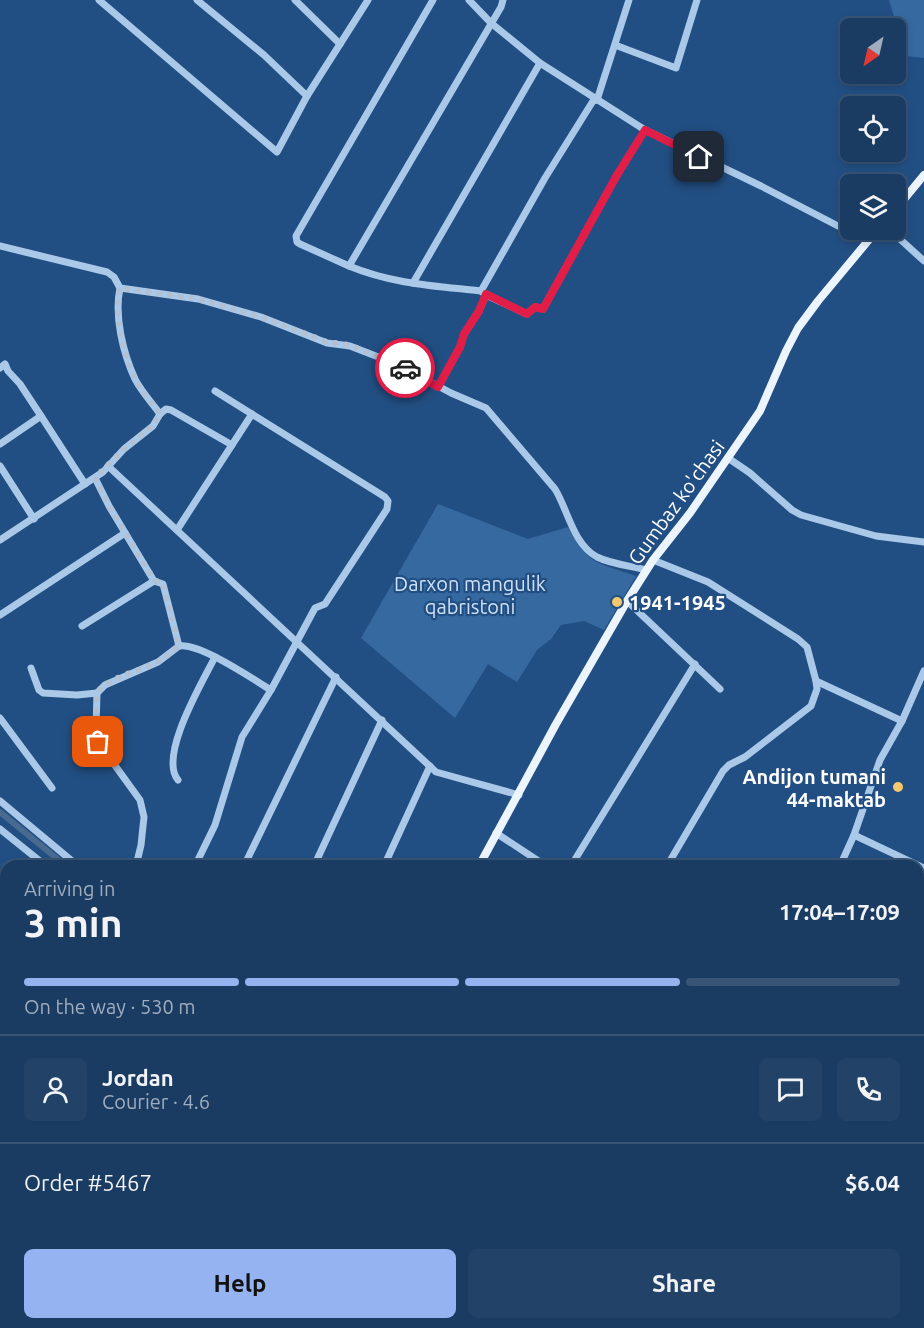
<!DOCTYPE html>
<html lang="en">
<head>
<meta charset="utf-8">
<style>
	body { margin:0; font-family:Ubuntu,sans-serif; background:#234268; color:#f1f3f6; height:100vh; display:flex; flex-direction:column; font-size:22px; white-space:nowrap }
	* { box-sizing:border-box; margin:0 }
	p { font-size:20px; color:#9fadbe }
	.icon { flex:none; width:33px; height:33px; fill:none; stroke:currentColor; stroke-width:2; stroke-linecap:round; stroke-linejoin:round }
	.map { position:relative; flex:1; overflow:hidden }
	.panel { position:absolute; left:0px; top:860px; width:924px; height:470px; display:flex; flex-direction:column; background:#1a3b62; border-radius:18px 18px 0 0; box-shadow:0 3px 9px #0003,0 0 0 2px #385577 }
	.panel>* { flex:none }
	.needle { width:39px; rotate:214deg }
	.buttons { position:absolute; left:840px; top:18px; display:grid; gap:12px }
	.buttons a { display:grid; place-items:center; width:66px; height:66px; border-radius:9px; background:#1a3b62; box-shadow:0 3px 9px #0003,0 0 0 2px #385577; font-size:30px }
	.pin { position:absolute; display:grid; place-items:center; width:51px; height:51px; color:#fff; margin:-26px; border-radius:12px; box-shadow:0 3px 9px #0006 }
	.courier { position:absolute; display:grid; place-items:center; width:60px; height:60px; margin:-30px; border:4px solid #e11d48; border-radius:50%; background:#fff; color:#222; box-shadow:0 2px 8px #0007 }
	.summary em { font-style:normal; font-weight:700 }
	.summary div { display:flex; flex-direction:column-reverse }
	.summary { display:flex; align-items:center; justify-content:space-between; height:102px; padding:0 24px }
	h1 { font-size:39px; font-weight:700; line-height:45px }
	.bar { display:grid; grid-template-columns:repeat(4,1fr); gap:9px 6px; align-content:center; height:72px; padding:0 24px }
	.bar i { height:8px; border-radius:4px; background:#385577 }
	.bar .active { background:#95b2f1 }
	.bar p { grid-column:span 4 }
	.line { display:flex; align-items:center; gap:15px; padding:0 24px; border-top:2px solid #385577 }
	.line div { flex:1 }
	.round { display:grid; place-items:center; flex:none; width:63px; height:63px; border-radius:9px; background:#234268 }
	.button { display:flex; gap:12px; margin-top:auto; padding:12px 24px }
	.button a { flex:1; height:69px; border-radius:9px; background:#95b2f1; color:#111; font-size:24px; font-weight:700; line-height:69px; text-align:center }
	.button a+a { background:#234268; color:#f1f3f6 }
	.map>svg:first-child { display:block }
	.green { fill:#3669a0 }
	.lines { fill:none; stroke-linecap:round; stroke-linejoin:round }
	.canal { stroke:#496a8f; stroke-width:6 }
	.minor { stroke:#aac8e8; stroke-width:7 }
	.major { stroke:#ecf4fe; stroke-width:8 }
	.done { stroke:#b2c1d4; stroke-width:6; stroke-dasharray:0 10.8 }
	.route { stroke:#e11d48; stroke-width:8 }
	.poi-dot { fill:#f4c86c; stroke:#224f83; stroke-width:2 }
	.labels { text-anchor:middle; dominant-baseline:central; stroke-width:4.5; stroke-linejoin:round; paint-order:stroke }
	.street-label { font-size:20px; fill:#fff; stroke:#224f83 }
	.park-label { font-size:20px; fill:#cee1f6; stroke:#224f83 }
	.poi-label { font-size:20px; font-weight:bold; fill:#fff; stroke:#224f83; text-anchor:start }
</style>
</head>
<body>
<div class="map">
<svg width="924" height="1328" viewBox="0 0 924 1328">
	<rect width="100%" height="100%" fill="#224f83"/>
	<g class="green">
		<path d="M889,0H924V58L906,56Z"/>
		<path d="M438,504L528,539L568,527C590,566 596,562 636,576L604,630L584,621L561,625L551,639L537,650L517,682L488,664L455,718L361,638Z"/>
		<path d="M6,1249V1323H88L85,1328H0V1258Z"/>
	</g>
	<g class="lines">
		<g class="canal">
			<path d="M0,812L66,866"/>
			<path d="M918,1255L924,1258"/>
		</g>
		<g class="minor">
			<path d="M99,0L277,152L307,96L368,0"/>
			<path d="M197,0L264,55L307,96"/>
			<path d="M295,0L340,44"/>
			<path d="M469,0L491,23L540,63L645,130L761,186L867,241"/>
			<path d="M503,0L501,7L349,266C392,284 436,286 481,291L545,178L593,101L597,100L629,0"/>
			<path d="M615,45L676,68L697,0"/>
			<path d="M890,230L924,261"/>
			<path d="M0,246L107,272L114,277L120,288L198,299L261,317L327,343L350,346L399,365L451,393L486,408L555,489C568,510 573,544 597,557C611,564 631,566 647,570"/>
			<path d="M349,266L300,244L297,242L296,236L433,0"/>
			<path d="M413,283L540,63"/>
			<path d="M486,295L527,314L535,307L543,309L617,175L645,130"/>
			<path d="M0,368L5,364L8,371L20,384L41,416"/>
			<path d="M438,387L460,347L464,334L479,311L486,295L482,292"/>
			<path d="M160,414L166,409L171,410L232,445"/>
			<path d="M0,444L41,416L85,484"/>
			<path d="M728,458L750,473L792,510L801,515L876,536L924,542"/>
			<path d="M0,466L34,519"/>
			<path d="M108,466L436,772L519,795"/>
			<path d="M95,478L109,506L154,581L163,584L179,646"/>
			<path d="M177,530L252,414"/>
			<path d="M0,540L103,472L124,449L153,426L160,414C152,403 141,391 135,379C123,353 114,316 120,288"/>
			<path d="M653,560L708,582L798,639L807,647L816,681"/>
			<path d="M627,601L720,689"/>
			<path d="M0,615L125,533"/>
			<path d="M82,626L154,581"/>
			<path d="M179,646C200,643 251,678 271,690L315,608L325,604L387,509L388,501L385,497L215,391"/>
			<path d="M31,668L39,690L43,693L77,695L97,693"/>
			<path d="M0,718L52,788"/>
			<path d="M178,780C158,756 203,681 215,657"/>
			<path d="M0,801L78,866"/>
			<path d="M0,829L46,866"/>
			<path d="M496,833L546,866"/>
			<path d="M854,835L924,868"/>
			<path d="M136,866L141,845L144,817L140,800L98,742L96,729L97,693L105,685L158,662L179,646"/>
			<path d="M195,866L215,825L242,737L271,690"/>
			<path d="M244,866L336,677"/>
			<path d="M314,866L382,720"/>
			<path d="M384,866L430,766"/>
			<path d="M571,866L695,664"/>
			<path d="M667,866L723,771L729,765L745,757L811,706L817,689L816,681L902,721"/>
			<path d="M840,866L854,835L880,760L902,721L924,671"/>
			<path d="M0,874L6,878"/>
			<path d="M918,916L924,919"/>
			<path d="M0,941L6,933"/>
			<path d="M918,989L924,991"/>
			<path d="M918,1053L924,1054"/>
			<path d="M0,1060L6,1062"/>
			<path d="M918,1245L924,1248"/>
			<path d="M918,1267L924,1271"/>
			<path d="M606,1323L614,1328"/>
			<path d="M743,1323L750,1328"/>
			<path d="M883,1323L890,1328"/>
			<path d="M197,1328L199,1323"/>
			<path d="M842,1328L845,1323"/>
		</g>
		<g class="major">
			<path d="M896,209L924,175"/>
			<path d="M479,866L556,724L627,601L653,560L690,513L760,411L786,351L798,328L818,301L877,230"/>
			<path d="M425,1323L432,1328"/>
			<path d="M450,1323L458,1328"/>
		</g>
	</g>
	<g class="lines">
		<path class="done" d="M98,742L96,729L97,693C110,676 138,672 156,663C164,659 171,652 179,646L163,584L154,580L109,506L95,478L124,449L153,426L160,414C152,403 141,391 135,379C123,353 114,316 120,288L198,299L261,317L327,342L350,345L405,368"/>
		<path class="route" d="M405,368L438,387L460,347L464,334L479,311L486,294L527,314L535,307L543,309L617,175L645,130L699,157"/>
	</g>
	<g class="poi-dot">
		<circle cx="617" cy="602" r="6"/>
		<circle cx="898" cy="787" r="6"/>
	</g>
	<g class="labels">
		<g class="street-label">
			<text transform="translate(676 502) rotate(-54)">Gumbaz ko'chasi</text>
		</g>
		<g class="park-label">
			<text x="470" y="583">Darxon mangulik<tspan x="470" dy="23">qabristoni</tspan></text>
		</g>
		<g class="poi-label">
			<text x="629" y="602">1941-1945</text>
			<text x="886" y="776" text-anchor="end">Andijon tumani<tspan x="886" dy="23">44-maktab</tspan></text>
		</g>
	</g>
</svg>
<div class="buttons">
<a><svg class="needle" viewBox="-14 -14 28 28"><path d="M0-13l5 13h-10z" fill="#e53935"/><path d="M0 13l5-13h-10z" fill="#9fadbe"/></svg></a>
<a><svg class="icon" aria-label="locate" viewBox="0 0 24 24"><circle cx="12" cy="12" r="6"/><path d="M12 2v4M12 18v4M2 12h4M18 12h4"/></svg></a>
<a><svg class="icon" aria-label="layers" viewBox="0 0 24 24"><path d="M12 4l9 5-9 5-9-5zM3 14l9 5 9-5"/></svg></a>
</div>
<div class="pin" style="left:98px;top:742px;background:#ea580c"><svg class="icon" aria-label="bag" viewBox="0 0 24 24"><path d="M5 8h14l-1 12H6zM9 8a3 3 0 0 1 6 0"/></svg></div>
<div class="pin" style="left:699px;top:157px;background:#1f2937"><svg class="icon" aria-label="home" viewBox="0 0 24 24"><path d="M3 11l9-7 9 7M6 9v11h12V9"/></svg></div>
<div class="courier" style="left:405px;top:368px"><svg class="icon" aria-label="car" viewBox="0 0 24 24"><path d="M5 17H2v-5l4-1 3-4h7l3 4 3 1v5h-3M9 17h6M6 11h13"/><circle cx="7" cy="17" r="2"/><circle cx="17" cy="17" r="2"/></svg></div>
<section class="panel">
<div class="summary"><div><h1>3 min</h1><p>Arriving in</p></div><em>17:04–17:09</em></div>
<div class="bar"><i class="active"></i><i class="active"></i><i class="active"></i><i></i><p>On the way · 530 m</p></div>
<div class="line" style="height:108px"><a class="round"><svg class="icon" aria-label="person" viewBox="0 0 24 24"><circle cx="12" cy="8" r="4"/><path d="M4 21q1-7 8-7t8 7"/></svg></a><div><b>Jordan</b><p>Courier · 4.6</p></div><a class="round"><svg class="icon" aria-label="chat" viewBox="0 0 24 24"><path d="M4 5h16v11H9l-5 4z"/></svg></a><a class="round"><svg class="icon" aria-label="phone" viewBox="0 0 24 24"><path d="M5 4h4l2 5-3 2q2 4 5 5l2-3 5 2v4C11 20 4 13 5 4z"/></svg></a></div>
<div class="line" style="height:78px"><div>Order #5467</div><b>$6.04</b></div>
<div class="button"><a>Help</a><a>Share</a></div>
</section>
</div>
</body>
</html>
